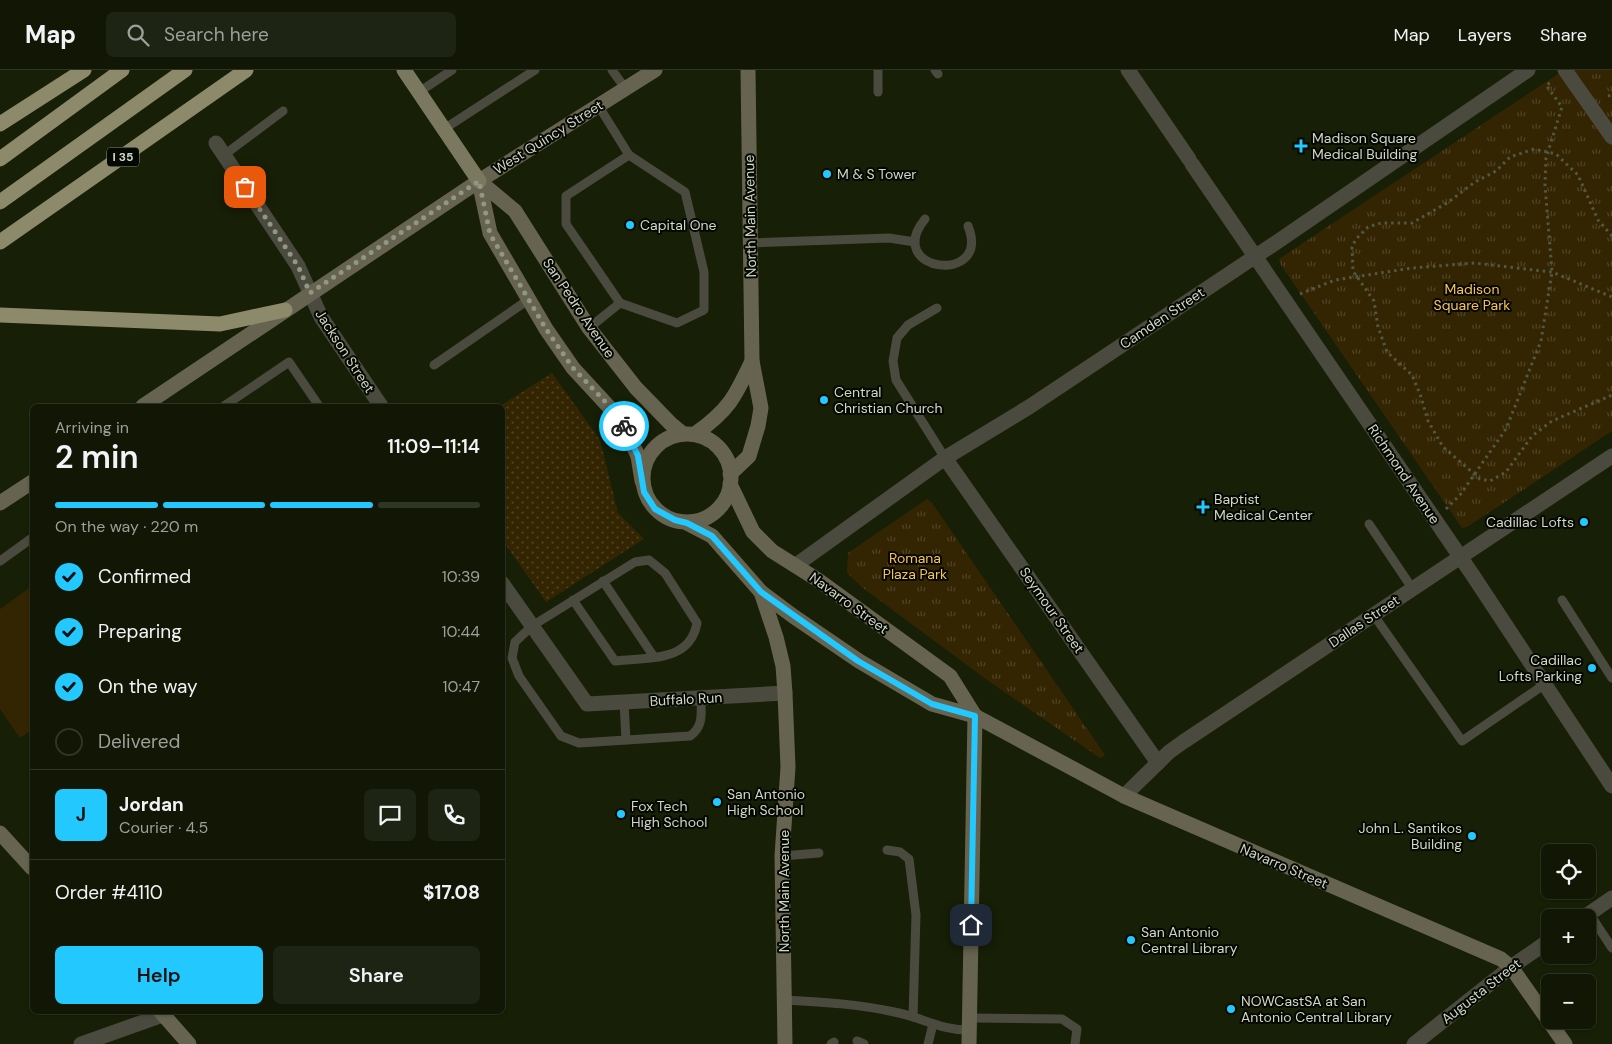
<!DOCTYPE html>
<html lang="en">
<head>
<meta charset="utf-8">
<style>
	body { margin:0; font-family:"DM Sans",sans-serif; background:#1e2413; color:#f1f3f6; height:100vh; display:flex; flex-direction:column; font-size:19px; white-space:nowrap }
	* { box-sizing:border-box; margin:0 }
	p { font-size:16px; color:#9c9f9a }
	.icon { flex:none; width:28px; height:28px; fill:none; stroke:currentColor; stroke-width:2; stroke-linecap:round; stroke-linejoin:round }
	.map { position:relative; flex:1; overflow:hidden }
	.sheet { position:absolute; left:30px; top:334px; width:475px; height:610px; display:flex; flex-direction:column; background:#111704; border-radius:8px; box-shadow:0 1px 4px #0004,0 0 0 1px #303626 }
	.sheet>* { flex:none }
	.controls { position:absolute; left:1541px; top:774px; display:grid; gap:10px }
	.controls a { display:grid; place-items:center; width:55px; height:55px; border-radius:8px; background:#111704; box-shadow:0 1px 4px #0004,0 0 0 1px #303626; font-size:25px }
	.pin { position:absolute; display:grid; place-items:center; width:42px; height:42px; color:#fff; margin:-21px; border-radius:10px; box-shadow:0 2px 8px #0006 }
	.courier { position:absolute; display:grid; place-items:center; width:50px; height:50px; margin:-25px; border:4px solid #23c9fe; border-radius:50%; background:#fff; color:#222; box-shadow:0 1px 6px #0007 }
	.headline em { font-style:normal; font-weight:600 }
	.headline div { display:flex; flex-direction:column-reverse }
	.headline { display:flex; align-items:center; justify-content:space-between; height:85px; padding:0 25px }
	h1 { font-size:32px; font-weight:600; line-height:38px }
	.bar { display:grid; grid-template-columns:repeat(4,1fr); gap:8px 5px; align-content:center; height:60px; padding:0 25px }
	.bar i { height:6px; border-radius:4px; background:#303626 }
	.bar .selected { background:#23c9fe }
	.bar p { grid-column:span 4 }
	.line { display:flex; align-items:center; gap:12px; padding:0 25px; border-top:1px solid #303626 }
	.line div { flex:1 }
	.round { display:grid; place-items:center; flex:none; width:52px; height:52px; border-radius:8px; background:#1e2413 }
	ol { padding:0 25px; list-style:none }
	li { display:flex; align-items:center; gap:15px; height:55px }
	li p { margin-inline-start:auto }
	li .icon { padding:5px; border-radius:50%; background:#23c9fe; color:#111; stroke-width:4 }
	li:last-child { color:#9c9f9a }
	li i { width:28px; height:28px; border:2px solid #303626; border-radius:50% }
	.button { display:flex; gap:10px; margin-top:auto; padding:10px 25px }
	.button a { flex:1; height:58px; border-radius:8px; background:#23c9fe; color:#111; font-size:20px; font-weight:600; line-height:58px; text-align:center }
	.button a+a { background:#1e2413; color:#f1f3f6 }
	header { display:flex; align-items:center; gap:30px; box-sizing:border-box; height:70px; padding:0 25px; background:#111704; border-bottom:1px solid #303626 }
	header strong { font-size:24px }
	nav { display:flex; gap:28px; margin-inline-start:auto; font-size:18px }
	.search { width:350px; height:45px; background:#1e2413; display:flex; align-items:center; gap:12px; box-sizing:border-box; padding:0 18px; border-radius:8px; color:#9c9f9a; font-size:19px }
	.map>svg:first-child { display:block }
	.grass { fill:url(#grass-dots) }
	.park { fill:url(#park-tufts) }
	.garden { fill:#342502 }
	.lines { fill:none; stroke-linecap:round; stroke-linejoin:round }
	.path { stroke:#515942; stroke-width:3; stroke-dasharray:2.5 4; stroke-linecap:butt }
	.service { stroke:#4b4a3e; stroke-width:9 }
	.minor { stroke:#4b4a3e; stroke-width:15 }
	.tertiary { stroke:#4b4a3e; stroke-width:15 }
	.secondary { stroke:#666450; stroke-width:15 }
	.primary { stroke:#7a785e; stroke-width:15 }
	.motorway { stroke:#8d8a6b; stroke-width:15 }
	.done { stroke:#909783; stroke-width:5; stroke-dasharray:0 9 }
	.route { stroke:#23c9fe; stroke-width:6 }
	.poi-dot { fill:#23c9fe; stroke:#050801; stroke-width:2 }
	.labels { text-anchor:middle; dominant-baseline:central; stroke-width:4; stroke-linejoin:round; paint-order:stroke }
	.shield { fill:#050801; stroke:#94998c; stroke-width:1 }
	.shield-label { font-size:12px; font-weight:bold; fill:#d1d7c7 }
	.street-label { font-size:14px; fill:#d1d7c7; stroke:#050801 }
	.poi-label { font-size:14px; fill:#d1d7c7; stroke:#050801; text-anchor:start }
	.park-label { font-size:14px; fill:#f9c452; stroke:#050801 }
</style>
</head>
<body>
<header>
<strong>Map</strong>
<div class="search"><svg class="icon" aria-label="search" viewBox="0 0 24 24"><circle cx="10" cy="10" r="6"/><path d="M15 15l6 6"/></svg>Search here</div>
<nav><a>Map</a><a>Layers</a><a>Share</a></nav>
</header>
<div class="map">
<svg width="1612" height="974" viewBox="0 0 1612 974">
	<defs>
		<pattern id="grass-dots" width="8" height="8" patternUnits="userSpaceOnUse" patternTransform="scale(1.25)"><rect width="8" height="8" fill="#342502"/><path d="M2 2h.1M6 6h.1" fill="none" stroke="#504425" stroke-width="1.8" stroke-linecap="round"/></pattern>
		<pattern id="park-tufts" width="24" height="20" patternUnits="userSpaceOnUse" patternTransform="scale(1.25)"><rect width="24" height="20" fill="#342502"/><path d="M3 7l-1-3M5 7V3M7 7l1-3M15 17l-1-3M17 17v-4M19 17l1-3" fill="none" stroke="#504425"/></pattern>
	</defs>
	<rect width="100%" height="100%" fill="#171f06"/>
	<path class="grass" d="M552,303L600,370L618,443L644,469L546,532L503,471L502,336H500Z"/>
	<g class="park">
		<path d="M1564,0H1612V361L1467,457L1462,458L1281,195L1279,189Z"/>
		<path d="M927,429L932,433L1105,685L1100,688L990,612L863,518L847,503L848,483Z"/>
	</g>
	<path class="garden" d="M32,516V660L20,668L0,639V539Z"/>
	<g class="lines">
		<g class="path">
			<path d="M1608,26L1612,25"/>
			<path d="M1612,166L1598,150L1578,105L1556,84L1534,79L1510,87L1496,101L1475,112L1447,133L1412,153H1381L1368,157L1356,169L1352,177L1353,201L1374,231L1378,257L1387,282L1412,305L1420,324L1428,351L1443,377L1480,409L1490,411L1506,402L1532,366L1552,351L1612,325"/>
			<path d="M1300,224L1335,210L1412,198L1475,193L1552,202L1612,227"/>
			<path d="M1446,439L1460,425L1506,359L1541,271L1552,202L1545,115L1546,88L1562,37L1546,15L1550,13"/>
		</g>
		<g class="service">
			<path d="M612,0L625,18"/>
			<path d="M878,0V22"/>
			<path d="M935,0L938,4"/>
			<path d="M419,22L452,0"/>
			<path d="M444,59L535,0"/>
			<path d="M224,85L283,41"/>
			<path d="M925,149C882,202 992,216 968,156"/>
			<path d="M750,173L889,168L915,172"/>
			<path d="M620,233L677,253L704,240V202L685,122L629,85"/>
			<path d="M937,238L908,255L897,268L893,291L896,310L945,388"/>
			<path d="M589,258L620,233L566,154V126L629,85L598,35"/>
			<path d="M434,295L528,230"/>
			<path d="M224,336L289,292L319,336"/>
			<path d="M1369,454L1412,518"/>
			<path d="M0,491L32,468"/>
			<path d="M603,511L654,587"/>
			<path d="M573,530L615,591C647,587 690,593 697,553L665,503L649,490L635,492L532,556L515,572L512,588L519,606L561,666L579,673L690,666C704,656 701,643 701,628"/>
			<path d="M1562,530L1612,608"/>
			<path d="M1373,544L1462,671L1545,614"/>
			<path d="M624,632L626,670"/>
			<path d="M887,780L900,782L909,789L916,845L913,947"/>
			<path d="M782,786L819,783"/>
			<path d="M1589,843L1612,878"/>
			<path d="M784,930C823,932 860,934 899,943C923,948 943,961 969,960"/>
			<path d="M969,948L1062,949L1077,959L1075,974"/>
			<path d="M857,971L864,974"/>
			<path d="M831,974L834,972"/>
			<path d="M928,974L933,954"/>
		</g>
		<g class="minor">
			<path d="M1128,0L1189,89"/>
			<path d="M1565,0L1612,67"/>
			<path d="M216,73L298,196L321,247L381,336"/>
			<path d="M1192,94L1472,504L1612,716"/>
			<path d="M945,388L1158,693"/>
			<path d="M502,513L587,634L785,623"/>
			<path d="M1124,726L1169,682L1183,672L1612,386"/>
			<path d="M1583,848L1612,828"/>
			<path d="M81,974L163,945"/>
			<path d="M1414,974L1511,897L1550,870"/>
		</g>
		<path class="tertiary" d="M796,495L945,388L1029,337L1274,174L1528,0"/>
		<g class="secondary">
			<path d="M479,111L490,163L546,259L573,298L621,350L638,386L642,411"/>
			<path d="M479,111L515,141L589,258L636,318L671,354L682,363"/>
			<path d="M143,336L479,111L655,0"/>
			<circle cx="687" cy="408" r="44"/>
			<path d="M695,364C729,340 735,327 752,291"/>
			<path d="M730,404L749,386L758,356L761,338L752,291L748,0"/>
			<path d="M730,414L753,462L772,481L818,510L950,606L975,646"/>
			<path d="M0,433L32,412"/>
			<path d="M687,453L712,466L761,522L793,546L859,591L932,634L975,646L1124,726L1501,889L1511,897L1565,974"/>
			<path d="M761,522L776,567L783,596L785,623L788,697L782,786L785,974"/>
			<path d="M0,763L32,798"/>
			<path d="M160,941L189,974"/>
			<path d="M969,974L975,646"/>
		</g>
		<path class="primary" d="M404,0L479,111"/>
		<g class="motorway">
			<path d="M0,54L84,0"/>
			<path d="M0,89L122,0"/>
			<path d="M0,132L185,0"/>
			<path d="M0,172L246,0"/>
			<path d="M0,245L220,254L285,240"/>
		</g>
	</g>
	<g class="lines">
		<path class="done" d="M245,117L298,196L310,223L479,111L490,164L546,259L573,298L614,341L624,356"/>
		<path class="route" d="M624,356L638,386L644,422L655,439L675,450L687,453L712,466L761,522L858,591L932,634L975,646L971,855"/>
	</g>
	<g class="poi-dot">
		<path d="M1298.5 68.5h5v5h5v5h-5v5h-5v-5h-5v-5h5z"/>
		<circle cx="827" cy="104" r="5"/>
		<circle cx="630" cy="155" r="5"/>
		<circle cx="824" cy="330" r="5"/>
		<path d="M1200.5 429.5h5v5h5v5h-5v5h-5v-5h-5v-5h5z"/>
		<circle cx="1584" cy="452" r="5"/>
		<circle cx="1592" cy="598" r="5"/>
		<circle cx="717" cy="732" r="5"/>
		<circle cx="621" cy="744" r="5"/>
		<circle cx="1472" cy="766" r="5"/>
		<circle cx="1131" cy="870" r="5"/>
		<circle cx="1231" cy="939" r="5"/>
	</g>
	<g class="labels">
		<rect class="shield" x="107" y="77.5" width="32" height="19" rx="4"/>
		<g class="shield-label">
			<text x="123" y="87">I 35</text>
		</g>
		<g class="street-label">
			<text transform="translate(548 67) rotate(-32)">West Quincy Street</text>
			<text transform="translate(750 146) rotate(-91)">North Main Avenue</text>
			<text transform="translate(579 238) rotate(56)">San Pedro Avenue</text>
			<text transform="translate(1162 248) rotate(-34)">Camden Street</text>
			<text transform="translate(345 281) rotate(57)">Jackson Street</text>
			<text transform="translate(1404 404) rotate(56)">Richmond Avenue</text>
			<text transform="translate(849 533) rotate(36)">Navarro Street</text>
			<text transform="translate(1052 540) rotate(55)">Seymour Street</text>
			<text transform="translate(1364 551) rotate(-34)">Dallas Street</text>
			<text transform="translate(686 629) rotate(-3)">Buffalo Run</text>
			<text transform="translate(1284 796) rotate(23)">Navarro Street</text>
			<text transform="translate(784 821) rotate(-90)">North Main Avenue</text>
			<text transform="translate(1481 921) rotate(-38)">Augusta Street</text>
		</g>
		<g class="poi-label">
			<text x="1312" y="68">Madison Square<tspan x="1312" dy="16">Medical Building</tspan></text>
			<text x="837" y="104">M &amp; S Tower</text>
			<text x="640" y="155">Capital One</text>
			<text x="834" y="322">Central<tspan x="834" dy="16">Christian Church</tspan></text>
			<text x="1214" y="429">Baptist<tspan x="1214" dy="16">Medical Center</tspan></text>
			<text x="1574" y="452" text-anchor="end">Cadillac Lofts</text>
			<text x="1582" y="590" text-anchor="end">Cadillac<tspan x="1582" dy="16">Lofts Parking</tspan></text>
			<text x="727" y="724">San Antonio<tspan x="727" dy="16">High School</tspan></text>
			<text x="631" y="736">Fox Tech<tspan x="631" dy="16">High School</tspan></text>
			<text x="1462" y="758" text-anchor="end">John L. Santikos<tspan x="1462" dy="16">Building</tspan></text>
			<text x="1141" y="862">San Antonio<tspan x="1141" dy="16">Central Library</tspan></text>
			<text x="1241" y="931">NOWCastSA at San<tspan x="1241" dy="16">Antonio Central Library</tspan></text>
		</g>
		<g class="park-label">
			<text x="1472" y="219">Madison<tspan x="1472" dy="16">Square Park</tspan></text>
			<text x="915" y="488">Romana<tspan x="915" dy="16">Plaza Park</tspan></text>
		</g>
	</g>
</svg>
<div class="controls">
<a><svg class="icon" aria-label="locate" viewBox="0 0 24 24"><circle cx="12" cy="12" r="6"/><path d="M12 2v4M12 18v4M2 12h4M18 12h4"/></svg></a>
<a>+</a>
<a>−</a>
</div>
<div class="pin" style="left:245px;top:117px;background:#ea580c"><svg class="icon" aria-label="bag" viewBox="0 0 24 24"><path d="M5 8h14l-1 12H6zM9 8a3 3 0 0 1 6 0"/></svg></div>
<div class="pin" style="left:971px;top:855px;background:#1f2937"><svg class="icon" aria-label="home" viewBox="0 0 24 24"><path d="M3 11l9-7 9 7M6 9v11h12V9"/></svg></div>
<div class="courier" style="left:624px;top:356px"><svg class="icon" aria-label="bike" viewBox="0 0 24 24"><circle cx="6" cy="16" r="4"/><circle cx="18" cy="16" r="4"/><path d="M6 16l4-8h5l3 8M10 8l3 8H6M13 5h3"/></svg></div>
<section class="sheet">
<div class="headline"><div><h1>2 min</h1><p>Arriving in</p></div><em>11:09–11:14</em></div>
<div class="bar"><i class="selected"></i><i class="selected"></i><i class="selected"></i><i></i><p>On the way · 220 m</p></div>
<ol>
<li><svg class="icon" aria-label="check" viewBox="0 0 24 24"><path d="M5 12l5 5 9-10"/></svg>Confirmed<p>10:39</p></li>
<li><svg class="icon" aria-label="check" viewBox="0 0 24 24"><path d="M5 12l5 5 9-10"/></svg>Preparing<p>10:44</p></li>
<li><svg class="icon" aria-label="check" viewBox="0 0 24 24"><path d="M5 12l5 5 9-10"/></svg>On the way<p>10:47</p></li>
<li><i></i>Delivered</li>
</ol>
<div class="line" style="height:90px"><b class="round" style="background:#23c9fe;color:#111">J</b><div><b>Jordan</b><p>Courier · 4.5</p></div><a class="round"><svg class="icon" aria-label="chat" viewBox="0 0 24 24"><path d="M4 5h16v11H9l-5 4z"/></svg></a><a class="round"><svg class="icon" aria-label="phone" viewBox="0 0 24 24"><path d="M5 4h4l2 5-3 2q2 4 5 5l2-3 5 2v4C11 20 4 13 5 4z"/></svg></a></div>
<div class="line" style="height:65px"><div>Order #4110</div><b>$17.08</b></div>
<div class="button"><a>Help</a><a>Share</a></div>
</section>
</div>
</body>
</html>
